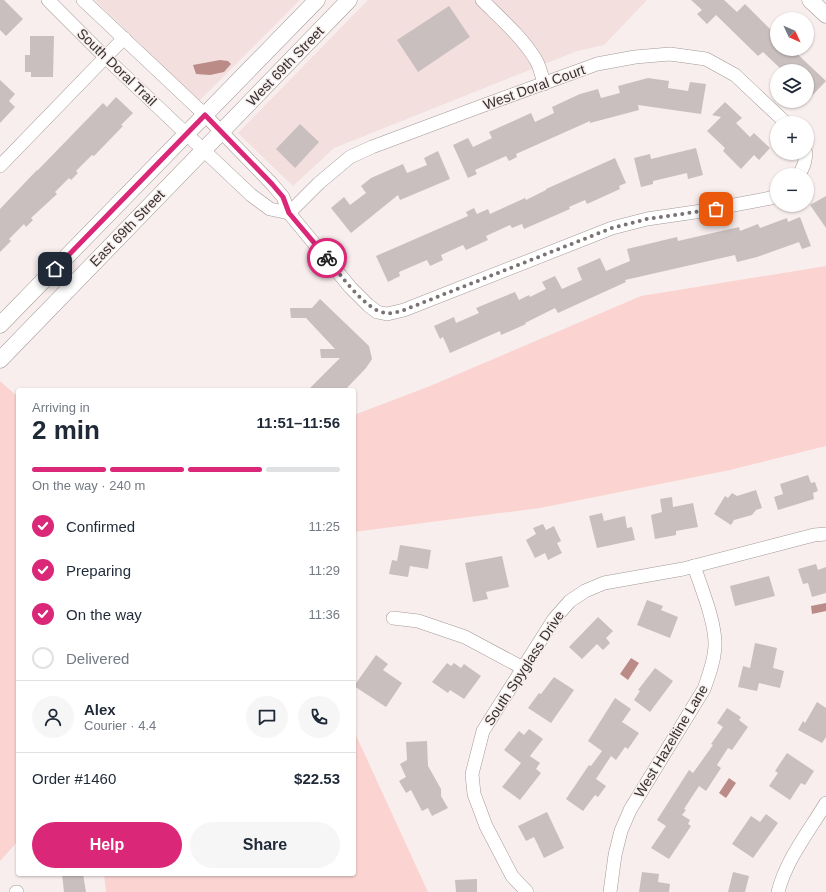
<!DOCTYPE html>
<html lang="en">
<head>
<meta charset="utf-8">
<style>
	body { margin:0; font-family:Arial,sans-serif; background:#f6f6f7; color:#1f2937; height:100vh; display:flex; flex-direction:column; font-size:15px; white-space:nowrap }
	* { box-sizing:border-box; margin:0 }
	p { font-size:13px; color:#747a83 }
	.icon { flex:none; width:22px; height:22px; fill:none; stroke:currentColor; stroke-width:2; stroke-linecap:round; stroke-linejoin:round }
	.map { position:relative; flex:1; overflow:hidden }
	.details { position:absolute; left:16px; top:388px; width:340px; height:488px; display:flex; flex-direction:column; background:#fff; border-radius:4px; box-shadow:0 1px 3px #0004 }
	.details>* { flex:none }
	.needle { width:26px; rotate:134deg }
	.buttons { position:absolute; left:770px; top:12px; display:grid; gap:8px }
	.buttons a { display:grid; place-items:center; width:44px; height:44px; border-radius:50%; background:#fff; box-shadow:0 1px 3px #0004; font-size:20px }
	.pin { position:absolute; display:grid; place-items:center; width:34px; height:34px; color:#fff; margin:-17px; border-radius:8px; box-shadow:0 2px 6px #0006 }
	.courier { position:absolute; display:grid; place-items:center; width:40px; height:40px; margin:-20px; border:3px solid #db2777; border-radius:50%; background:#fff; color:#222; box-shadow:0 1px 5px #0007 }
	.head em { font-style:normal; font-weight:700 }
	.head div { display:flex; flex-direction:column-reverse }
	.head { display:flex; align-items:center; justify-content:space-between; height:68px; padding:0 16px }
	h1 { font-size:26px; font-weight:700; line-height:30px }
	.bar { display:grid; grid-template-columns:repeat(4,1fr); gap:6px 4px; align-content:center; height:48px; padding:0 16px }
	.bar i { height:5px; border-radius:3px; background:#e0e1e3 }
	.bar .current { background:#db2777 }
	.bar p { grid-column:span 4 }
	.line { display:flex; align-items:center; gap:10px; padding:0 16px; border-top:1px solid #e0e1e3 }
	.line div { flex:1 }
	.round { display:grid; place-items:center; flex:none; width:42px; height:42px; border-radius:21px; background:#f6f6f7 }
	ol { padding:0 16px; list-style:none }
	li { display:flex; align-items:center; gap:12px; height:44px }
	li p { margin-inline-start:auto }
	li .icon { padding:4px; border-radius:50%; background:#db2777; color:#fff; stroke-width:4 }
	li:last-child { color:#747a83 }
	li i { width:22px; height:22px; border:2px solid #e0e1e3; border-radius:50% }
	.button { display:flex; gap:8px; margin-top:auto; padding:8px 16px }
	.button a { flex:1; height:46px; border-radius:24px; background:#db2777; color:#fff; font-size:16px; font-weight:700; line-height:46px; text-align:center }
	.button a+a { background:#f6f6f7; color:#1f2937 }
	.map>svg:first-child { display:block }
	.built { fill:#f2dfde }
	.green { fill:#fbd4d1 }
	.water { fill:#ba8b87 }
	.building { fill:#c9bfbe }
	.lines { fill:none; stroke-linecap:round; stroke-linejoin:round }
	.minor-casing { stroke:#a39998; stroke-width:14 }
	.major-casing { stroke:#a39998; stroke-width:17 }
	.minor { stroke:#fff; stroke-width:13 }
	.major { stroke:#fff; stroke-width:16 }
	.done { stroke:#797373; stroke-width:4; stroke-dasharray:0 7.2 }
	.route { stroke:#db2777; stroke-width:5 }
	.labels { text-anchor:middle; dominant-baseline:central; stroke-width:3; stroke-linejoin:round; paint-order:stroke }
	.street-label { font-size:14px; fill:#353131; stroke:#f8eeed }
</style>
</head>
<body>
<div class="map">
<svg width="826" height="892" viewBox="0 0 826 892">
	<rect width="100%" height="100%" fill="#f8eeed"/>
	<g class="built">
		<path d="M95,0H300L199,101Z"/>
		<path d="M368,0H647L604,45L577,51L334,148L293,186L238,133Z"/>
	</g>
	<g class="green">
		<path d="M826,266V446L730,470L540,508L354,532V415L430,386L641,296Z"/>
		<path d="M0,381L18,397V841L0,861Z"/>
		<path d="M354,731L428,892H106L104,874H354Z"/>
	</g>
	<g class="water">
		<path d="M220,60L228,61L231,64L224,72L210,75L196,74L193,65Z"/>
		<path d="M826,603V611L812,614L811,606Z"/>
		<path d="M631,658L639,663L628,680L620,674Z"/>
		<path d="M729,778L736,783L726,798L719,793Z"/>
	</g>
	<g class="building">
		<path d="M0,0H4L23,19L6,36L0,30Z"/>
		<path d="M691,0H724L737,12L745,4L777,36V49H792L826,81L807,101V71H783L763,52L758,56L716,15L707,24L697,14L702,10Z"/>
		<path d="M449,6L470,37L418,72L397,40Z"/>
		<path d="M30,36H54L53,77H31V72H25V55H30Z"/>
		<path d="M648,78L669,81L668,88L688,91L690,82L706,84L701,114L638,105L639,110L590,123V121L516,154L517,157L509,161L506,156L475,170L477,174L468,178L453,145L468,138L473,147L492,138L489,132L531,113L535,122L554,113L552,107L580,94L598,89L601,98L620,93L618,86Z"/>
		<path d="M0,80L15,94L9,101L15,107L0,123Z"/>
		<path d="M116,97L133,113L121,125L123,126L94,156L92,155L76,171L78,173L71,180L69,178L55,192L57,194L31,218L33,220L26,227L24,224L9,239L11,241L0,252V209L37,170V171L103,103L107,107Z"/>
		<path d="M725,102L742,118L736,123L750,137L754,133L770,148L759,160L754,155L741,169L723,151L725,148L707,131L721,117L712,115Z"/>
		<path d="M300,124L319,142L295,168L276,149Z"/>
		<path d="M696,148L703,175L688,179L687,173L653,181V184L641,187L634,158L650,154L651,159Z"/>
		<path d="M438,151L450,179L400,200L398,195L351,233L331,208L344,197L350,205L366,193L361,186L371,178L403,164L407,173L427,165L424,158Z"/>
		<path d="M615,158L626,183L619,186L620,189L587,204L585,200L569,207L570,209L524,229L522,224L512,228L510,225L486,236L488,240L466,250L463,245L441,255L443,260L430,266L427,260L399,272L400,276L388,282L376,256L468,216L466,212L474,208L477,214L488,209L490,214L525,198L526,200L546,190V189Z"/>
		<path d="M826,196V228L810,205Z"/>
		<path d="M800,217L811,246L802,249L799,242L757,257L737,262L735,255L625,280L626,282L558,313L555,308L525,323L526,324L501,335L500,331L450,353L443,337L440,339L434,326L454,317L456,323L479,313L476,308L515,292L519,300L529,295L530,297L546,289L542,282L555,276L562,289L582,280L577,268L600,258L606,271L630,261L627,249L677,237L678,241L739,227L740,231L758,224L760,228L787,218L788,222Z"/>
		<path d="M320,299L369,346L372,359L366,368L345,390H308L340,358H321L320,349H335L306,318H291L290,308H312Z"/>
		<path d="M808,475L811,483L815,482L818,491L813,493L814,499L778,510L774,497L783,494L780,484Z"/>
		<path d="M756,490L762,508L756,510L752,515L734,520L731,525L714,514L725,496L728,498L732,493L737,496Z"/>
		<path d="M672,497L673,507L693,503L698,527L676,531V535L655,539L651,515L662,512L660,499Z"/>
		<path d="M602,513L604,521L625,516L627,528L632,527L635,540L597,548L589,516Z"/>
		<path d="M543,524L546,530L554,526L561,541L557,543L562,553L548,560L545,553L535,558L526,540L536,534L533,528Z"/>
		<path d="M400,545L431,550L428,569L410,566L408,577L389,574L392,560L397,561Z"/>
		<path d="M502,556L509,587L486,592L488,599L473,602L465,563Z"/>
		<path d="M816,564L818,570L826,567V593L812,597L808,583L803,584L798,569Z"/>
		<path d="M769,576L775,596L735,606L730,586Z"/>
		<path d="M647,600L663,606L661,610L678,617L670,638L637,625Z"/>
		<path d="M598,617L613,631L606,638L610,643L603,650L597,644L582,659L569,647Z"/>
		<path d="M755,643L777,648L773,668L784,671L780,688L759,683L757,691L738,687L743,666L750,668Z"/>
		<path d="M376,655L388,664L383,670L402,683L386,707L354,686Z"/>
		<path d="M447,663L451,666L454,663L461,668L464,664L481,676L464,699L450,690L448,693L432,682Z"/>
		<path d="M655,668L673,681L650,712L634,700L640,691L638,690Z"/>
		<path d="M554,677L574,690L551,723L528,708L539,693L541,694Z"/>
		<path d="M615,698L631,709L622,722L639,733L628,749L625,747L616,760L611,756L596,779L606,786L598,797L595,795L583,811L566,799L589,765L591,766L602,751L588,741Z"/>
		<path d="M817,702L826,708V737L822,743L798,730L803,721L805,723Z"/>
		<path d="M727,708L741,717L739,720L748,727L732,750L728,748L717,765L721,768L706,791L699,786L684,809L686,810L682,815L690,820L688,824L691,826L669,859L651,848L666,826L657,820L689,770L693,773L713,745L711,744L723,727L717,723Z"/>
		<path d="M529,729L543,739L530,756L540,763L536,769L541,773L520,800L502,787L521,763L504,750L519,731L524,735Z"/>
		<path d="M427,741L428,766L441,789V796L448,808L432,816L428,808L422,811L411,790L406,793L399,781L406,777L400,764L407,760L406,742Z"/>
		<path d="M787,753L814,771L805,785L801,783L790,800L769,786L778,773L775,771Z"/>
		<path d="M547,812L564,848L544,858L534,837L526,841L518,826Z"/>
		<path d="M766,814L778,823L753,858L732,844L751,816L760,822Z"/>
		<path d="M642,872L659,874L658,882L670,884L669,892H639Z"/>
		<path d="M733,872L749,876L745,892H728Z"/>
		<path d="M62,874H83L86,892H64Z"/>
		<path d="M477,879V892H456L455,880Z"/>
	</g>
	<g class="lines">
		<defs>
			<g id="minor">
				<path d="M48,0L105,57L251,195L270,209L289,213"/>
				<path d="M83,0L205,115L272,184L283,197L289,213L350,287L368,305L377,312L387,314L404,310L612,228L647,219L702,211L771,198L777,194"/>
				<path d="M482,0C501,19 522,37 536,60C540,67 542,76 544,84"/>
				<path d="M0,166L124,38"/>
				<path d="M798,175C804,168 805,162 806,153"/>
				<path d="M289,213L319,183L350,157L372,147L479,107L597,64L635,57L670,54L706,59L735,75L786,123"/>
				<path d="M393,618L418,621L465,637L523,668"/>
				<path d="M16,892H17"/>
				<path d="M527,892L512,876L486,826L474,794L472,774L483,731L554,619L570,601L585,591L604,583L683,569L814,535L826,534"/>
				<path d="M610,892L615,855L621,831L630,810L704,689C709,675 714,662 715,647C716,623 702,590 694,566"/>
				<path d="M778,892C786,860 809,831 826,803"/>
			</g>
			<g id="major">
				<path d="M810,0L826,15"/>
				<path d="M0,325L317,0"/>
				<path d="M0,360L349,0"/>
			</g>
		</defs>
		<use href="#minor" class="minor-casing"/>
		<use href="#major" class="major-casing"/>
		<use href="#minor" class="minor"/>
		<use href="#major" class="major"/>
	</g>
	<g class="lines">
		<path class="done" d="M327,258C340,274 365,310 385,313C391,314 398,312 404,310L612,228L647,219L716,209"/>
		<path class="route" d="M55,269L205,115L272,184L283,197L289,213L327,258"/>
	</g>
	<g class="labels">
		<g class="street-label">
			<text transform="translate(285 66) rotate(-46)">West 69th Street</text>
			<text transform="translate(117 67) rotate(44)">South Doral Trail</text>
			<text transform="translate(534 87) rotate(-20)">West Doral Court</text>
			<text transform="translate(127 228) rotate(-46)">East 69th Street</text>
			<text transform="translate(524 668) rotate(-57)">South Spyglass Drive</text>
			<text transform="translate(671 741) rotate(-59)">West Hazeltine Lane</text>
		</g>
	</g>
</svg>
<div class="buttons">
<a><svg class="needle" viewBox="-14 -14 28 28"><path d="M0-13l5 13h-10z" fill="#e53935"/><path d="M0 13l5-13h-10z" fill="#747a83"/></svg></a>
<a><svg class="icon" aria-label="layers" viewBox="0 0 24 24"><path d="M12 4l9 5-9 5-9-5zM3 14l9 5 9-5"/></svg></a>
<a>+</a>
<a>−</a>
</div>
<div class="pin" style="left:716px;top:209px;background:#ea580c"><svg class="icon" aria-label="bag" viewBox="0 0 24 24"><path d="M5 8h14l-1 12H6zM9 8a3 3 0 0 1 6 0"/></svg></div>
<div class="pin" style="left:55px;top:269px;background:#1f2937"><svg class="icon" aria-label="home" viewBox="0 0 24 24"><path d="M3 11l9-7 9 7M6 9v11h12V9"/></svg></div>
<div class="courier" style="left:327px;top:258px"><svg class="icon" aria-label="bike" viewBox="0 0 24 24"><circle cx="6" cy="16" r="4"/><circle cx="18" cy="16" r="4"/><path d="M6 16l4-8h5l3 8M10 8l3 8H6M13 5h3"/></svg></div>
<section class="details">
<div class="head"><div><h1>2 min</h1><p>Arriving in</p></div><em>11:51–11:56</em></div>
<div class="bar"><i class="current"></i><i class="current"></i><i class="current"></i><i></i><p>On the way · 240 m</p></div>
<ol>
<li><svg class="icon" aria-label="check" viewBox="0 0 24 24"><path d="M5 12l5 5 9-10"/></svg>Confirmed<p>11:25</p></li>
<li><svg class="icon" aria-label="check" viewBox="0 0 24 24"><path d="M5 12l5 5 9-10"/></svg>Preparing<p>11:29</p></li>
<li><svg class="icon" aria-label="check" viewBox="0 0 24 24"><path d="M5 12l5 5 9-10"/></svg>On the way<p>11:36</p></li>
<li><i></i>Delivered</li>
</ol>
<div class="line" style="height:72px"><a class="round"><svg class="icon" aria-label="person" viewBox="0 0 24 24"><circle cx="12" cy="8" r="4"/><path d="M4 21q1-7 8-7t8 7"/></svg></a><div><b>Alex</b><p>Courier · 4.4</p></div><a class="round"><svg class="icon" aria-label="chat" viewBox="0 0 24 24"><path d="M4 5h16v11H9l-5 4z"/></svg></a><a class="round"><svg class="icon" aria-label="phone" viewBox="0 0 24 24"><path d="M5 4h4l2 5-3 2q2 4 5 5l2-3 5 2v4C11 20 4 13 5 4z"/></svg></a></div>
<div class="line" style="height:52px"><div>Order #1460</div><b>$22.53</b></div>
<div class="button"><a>Help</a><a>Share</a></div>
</section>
</div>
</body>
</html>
